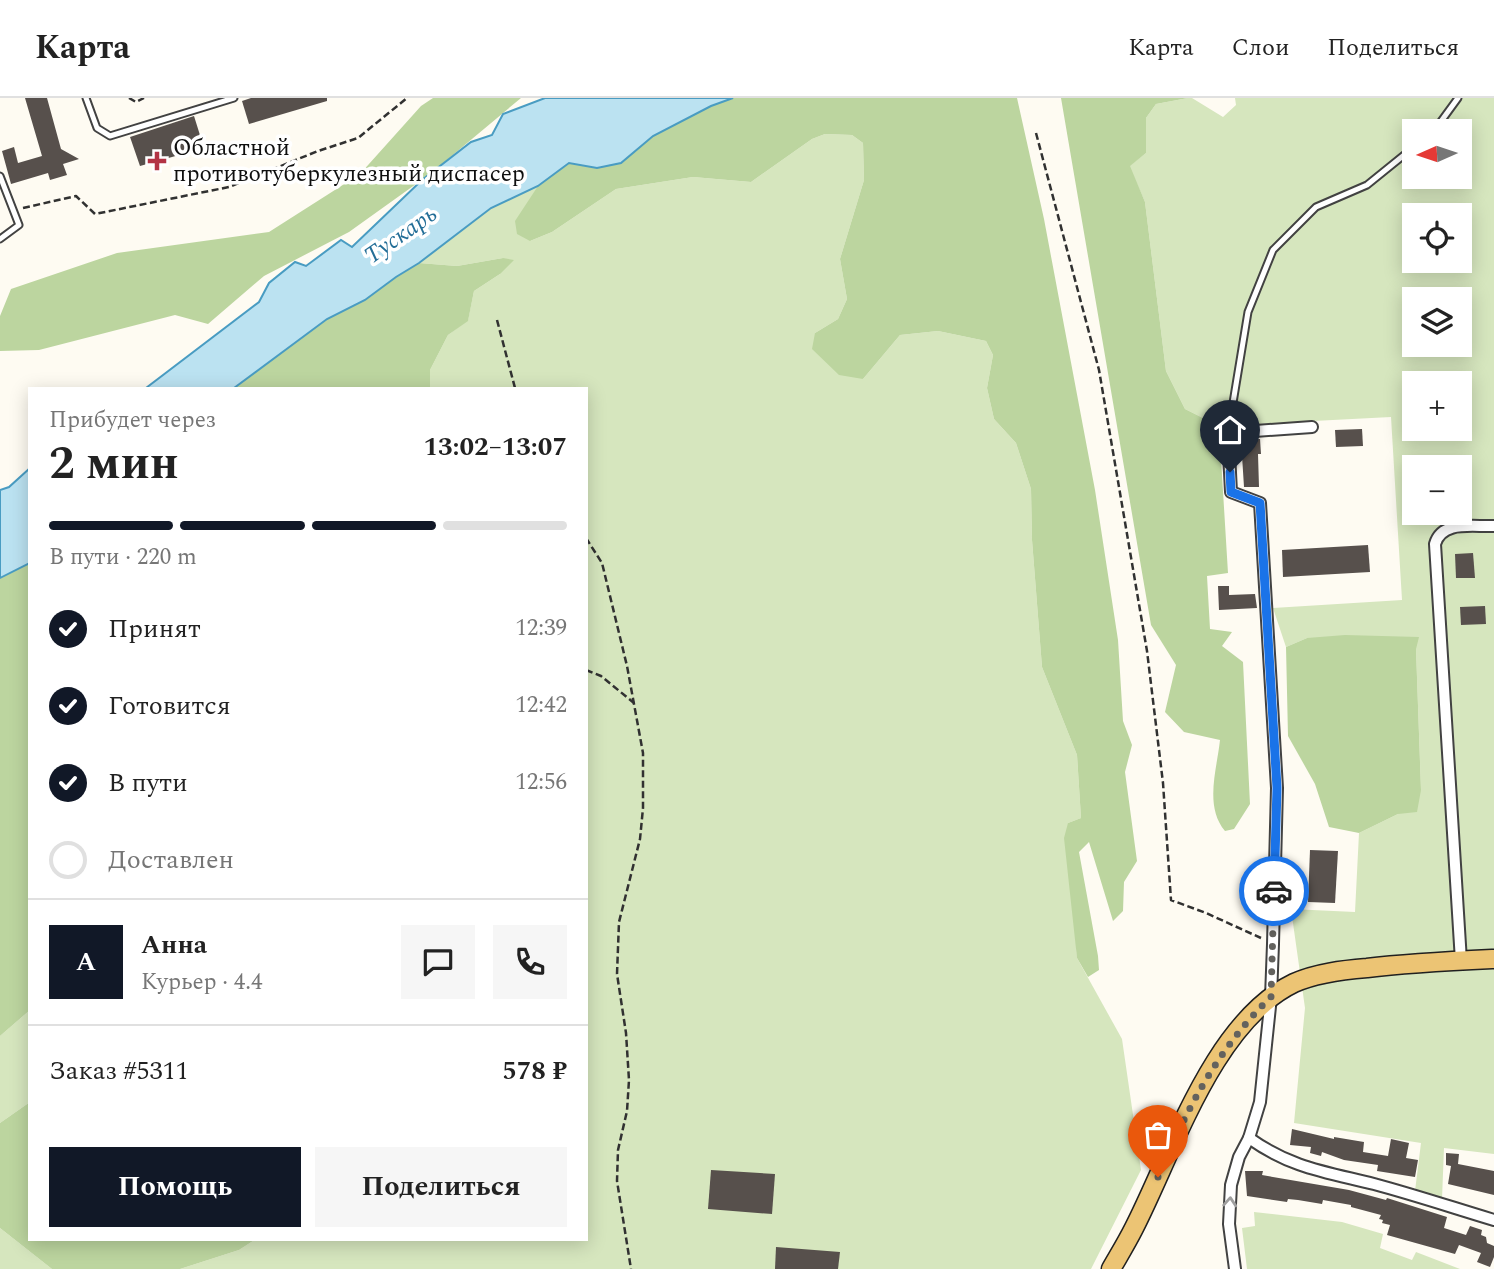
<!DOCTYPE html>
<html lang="ru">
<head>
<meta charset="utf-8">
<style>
	body { margin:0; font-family:Spectral,serif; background:#f6f6f6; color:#222; height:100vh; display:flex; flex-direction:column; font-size:26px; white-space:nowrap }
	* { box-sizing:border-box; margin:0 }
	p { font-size:23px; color:#767676 }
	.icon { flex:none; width:38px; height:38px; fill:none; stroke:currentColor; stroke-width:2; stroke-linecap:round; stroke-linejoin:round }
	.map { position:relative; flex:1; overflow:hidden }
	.drawer { position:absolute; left:28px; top:289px; width:560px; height:854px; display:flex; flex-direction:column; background:#fff; border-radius:0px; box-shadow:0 4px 18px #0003 }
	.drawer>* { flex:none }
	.needle { width:46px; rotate:267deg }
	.buttons { position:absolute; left:1402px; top:21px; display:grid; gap:14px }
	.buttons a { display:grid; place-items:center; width:70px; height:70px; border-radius:0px; background:#fff; box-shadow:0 4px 18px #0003; font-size:35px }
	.pin { position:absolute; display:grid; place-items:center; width:60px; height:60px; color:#fff; margin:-72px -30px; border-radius:50% 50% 50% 0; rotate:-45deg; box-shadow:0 0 7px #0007 }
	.pin .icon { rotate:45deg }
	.courier { position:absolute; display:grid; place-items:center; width:70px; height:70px; margin:-35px; border:5px solid #1a73e8; border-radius:50%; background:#fff; color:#222; box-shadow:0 2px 9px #0007 }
	.headline em { font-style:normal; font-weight:700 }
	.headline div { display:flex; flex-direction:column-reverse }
	.headline { display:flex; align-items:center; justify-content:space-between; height:119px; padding:0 21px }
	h1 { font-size:46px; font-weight:700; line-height:52px }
	.bar { display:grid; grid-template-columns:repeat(4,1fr); gap:10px 7px; align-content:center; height:84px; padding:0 21px }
	.bar i { height:9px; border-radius:5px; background:#e0e0e0 }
	.bar .selected { background:#111827 }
	.bar p { grid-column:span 4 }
	.line { display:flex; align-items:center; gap:18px; padding:0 21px; border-top:2px solid #e0e0e0 }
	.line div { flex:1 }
	.round { display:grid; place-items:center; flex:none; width:74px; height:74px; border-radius:0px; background:#f6f6f6 }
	ol { padding:0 21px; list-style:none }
	li { display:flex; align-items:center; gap:21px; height:77px }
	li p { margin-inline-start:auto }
	li .icon { padding:7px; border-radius:50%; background:#111827; color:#fff; stroke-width:4 }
	li:last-child { color:#767676 }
	li i { width:38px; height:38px; border:4px solid #e0e0e0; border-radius:50% }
	.primary-button { display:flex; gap:14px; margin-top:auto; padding:14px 21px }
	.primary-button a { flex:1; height:80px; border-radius:0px; background:#111827; color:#fff; font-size:28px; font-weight:700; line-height:80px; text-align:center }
	.primary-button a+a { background:#f6f6f6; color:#222 }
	header { display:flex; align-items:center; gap:42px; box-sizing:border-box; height:98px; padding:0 35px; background:#fff; border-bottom:2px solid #e0e0e0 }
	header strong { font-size:33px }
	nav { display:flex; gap:38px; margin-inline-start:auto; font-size:24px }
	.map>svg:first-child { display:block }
	.green { fill:#d6e6be; fill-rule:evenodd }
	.forest { fill:#bcd59f }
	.water { fill:#bbe2f1; stroke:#499cc2; stroke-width:2 }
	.building { fill:#57504c }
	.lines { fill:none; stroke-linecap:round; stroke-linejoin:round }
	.service-casing { stroke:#424242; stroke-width:9 }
	.minor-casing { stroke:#424242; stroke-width:14 }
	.primary-casing { stroke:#202020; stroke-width:21 }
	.path { stroke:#313131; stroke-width:2.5; stroke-dasharray:7 3.5; stroke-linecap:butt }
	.service { stroke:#fff; stroke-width:5 }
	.minor { stroke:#fff; stroke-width:10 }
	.primary { stroke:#ecc474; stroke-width:18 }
	.oneway { stroke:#9f9f9f }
	.done { stroke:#63625e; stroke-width:7; stroke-dasharray:0 12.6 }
	.route { stroke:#1a73e8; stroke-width:9 }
	.poi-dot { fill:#b33344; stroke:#fff; stroke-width:2.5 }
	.labels { text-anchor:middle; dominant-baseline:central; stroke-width:7; stroke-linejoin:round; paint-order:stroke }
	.poi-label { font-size:23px; fill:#0f0f0f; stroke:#fff; text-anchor:start }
	.water-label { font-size:24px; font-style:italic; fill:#236e97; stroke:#fff }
</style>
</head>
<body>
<header>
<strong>Карта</strong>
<nav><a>Карта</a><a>Слои</a><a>Поделиться</a></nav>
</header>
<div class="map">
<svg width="1494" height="1171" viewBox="0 0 1494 1171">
	<rect width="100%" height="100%" fill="#fefbf2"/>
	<g class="green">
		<path d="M733,0L711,8L597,70L530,143L552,134L616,91L693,79L751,84L812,41L825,36L852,37L863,45L864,82L840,161L847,201L838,221L815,235L863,281L900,237L938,233L986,243L993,257L987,290L994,321L1016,345L1031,391L1032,442L1042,569L1077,657L1081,720L1068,725L1077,860L1122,941L1141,1072L1091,1171H180L239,1152L256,1141H586V290H430V272L448,237L468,222L474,193L500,176L503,160L457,168L419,165L491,110L536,88L516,71Z"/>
		<path d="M1188,0H1192L1223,19L1236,7L1235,0H1494V1056L1444,1050L1442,1101L1415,1093L1421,1045L1294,1025L1305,910L1291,811L1355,814L1359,735L1398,716L1421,692L1416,551L1307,540L1286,549L1273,510L1402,502L1391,319L1219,328L1185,311L1166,273L1145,104L1129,68L1146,55V20L1156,6ZM1414,33H1460V79H1414ZM1414,117H1460V163H1414ZM1414,201H1460V247H1414ZM1414,285H1460V331H1414ZM1414,369H1460V415H1414Z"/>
		<path d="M30,912V1004L0,1025V938Z"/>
		<path d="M1254,1114L1342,1124L1383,1136L1380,1150L1412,1162L1416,1154L1460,1171H1247L1242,1130L1255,1128Z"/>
		<path d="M0,1130L52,1171H0Z"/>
	</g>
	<g class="forest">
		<path d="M433,0H521L430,76L349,134L264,178L208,226L175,217L39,252L0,253V218L11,191L117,155L269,134L360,76L421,8Z"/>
		<path d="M733,0H1017L1044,121L1095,392L1118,542L1123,623L1132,647L1125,674L1137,763L1124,784L1123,813L1113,823L1089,744L1079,754L1098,858L1099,872L1088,879L1077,860L1064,740L1068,725L1081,720L1077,657L1042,569L1032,442L1031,391L1016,345L994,321L987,290L993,257L986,243L938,233L900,237L863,281L839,277L812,251L815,235L838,221L847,201L840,161L864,82L863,45L852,37L825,36L812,41L751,84L693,79L616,91L552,134L530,143L517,136L515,123L538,88L570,65L597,70L621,65L653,38L711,8Z"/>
		<path d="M1061,0H1188L1156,6L1146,20V55L1130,68L1145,104L1166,273L1185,311L1219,328L1228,475L1207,478L1210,531L1232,534L1222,548L1243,564L1250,706L1234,731L1225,733C1204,708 1217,671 1220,642L1184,634L1165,614L1176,567L1151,527Z"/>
		<path d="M503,160L514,162L500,176L474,193L468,223L448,237L430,272V290H234L327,221L365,202L396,179L419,165L457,168Z"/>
		<path d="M30,465V912L0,938V480Z"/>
		<path d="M1345,537L1419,539L1416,551L1421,692L1417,714L1398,716L1359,735L1329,729L1315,686L1288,638L1286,549L1307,540Z"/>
		<path d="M30,1004V1141H256L239,1152L180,1171H52L0,1130V1025Z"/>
	</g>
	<g class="water">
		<path d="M545,0H733L711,8L653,38L621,65L597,70L569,65L538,88L491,110L419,165L396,179L365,202L327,221L234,290H146L259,204L269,185L295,164L306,168L341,142L352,149L422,82L471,44L492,37L503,16Z"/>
		<path d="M30,370V465L0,480V392L9,389Z"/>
	</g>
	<g class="building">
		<path d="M25,0H47L61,51L79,61L63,66L67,77L50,82L48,75L11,86L2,53L14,49L18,65L42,58Z"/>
		<path d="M251,0H327V3L249,26L242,3Z"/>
		<path d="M194,18L204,50L140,68L130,39Z"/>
		<path d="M1362,331L1363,348L1336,349L1335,332Z"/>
		<path d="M1260,341L1261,356H1258L1259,389H1244L1241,342Z"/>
		<path d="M1368,447L1370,474L1283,479L1282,452Z"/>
		<path d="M1473,455L1475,480H1456L1455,456Z"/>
		<path d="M1218,488H1229V497L1255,496L1257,510L1219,512Z"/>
		<path d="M1485,508L1486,526L1461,527L1460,509Z"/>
		<path d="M1310,752L1338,753L1335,805L1308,804Z"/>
		<path d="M1292,1031L1334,1041V1039L1364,1044L1363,1054L1388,1058L1391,1041L1409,1045L1406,1060L1418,1062L1415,1079L1377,1073L1378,1067L1344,1062L1322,1054L1321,1058L1310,1055L1311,1049L1290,1047Z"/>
		<path d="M1446,1055L1459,1056L1458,1066L1494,1073V1097L1448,1086L1451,1068L1446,1067Z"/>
		<path d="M711,1072L775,1076L772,1116L708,1111Z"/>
		<path d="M1245,1073H1263L1262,1077L1349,1092L1386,1102L1387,1100L1447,1119L1444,1130L1466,1137L1470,1128L1482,1132L1481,1137L1486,1139L1487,1145L1494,1148V1159L1490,1169L1477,1164L1481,1155L1459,1147L1455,1156L1387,1137L1390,1127L1382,1125L1383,1122L1379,1121L1381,1117L1351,1109V1107L1323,1102L1322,1106L1298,1102L1288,1101L1287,1104L1247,1098Z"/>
		<path d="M776,1149L840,1154L838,1171H775Z"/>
	</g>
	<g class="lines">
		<defs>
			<g id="service">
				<path d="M86,0L97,30L110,38L234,0"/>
				<path d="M1434,33L1458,0"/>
				<path d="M0,78L19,127L0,141"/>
				<path d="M1228,335L1248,214L1273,152L1316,109L1367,87L1414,49"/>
			</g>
			<g id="minor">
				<path d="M1461,863L1435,446C1442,422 1472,429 1494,428"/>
				<path d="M1249,1040C1291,1070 1326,1074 1374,1086C1415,1097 1454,1110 1494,1122"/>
				<path d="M1235,1171L1229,1126L1231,1087L1239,1059L1249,1040L1260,1004L1271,899L1273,846L1277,690L1260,405L1231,394L1228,335L1312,329"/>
			</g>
			<path id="primary" d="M1111,1171C1119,1157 1127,1144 1134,1130C1173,1054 1213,924 1294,885C1316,875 1343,872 1367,870C1409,865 1452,863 1494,861"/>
		</defs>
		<use href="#service" class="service-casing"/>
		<use href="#minor" class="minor-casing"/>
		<use href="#primary" class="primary-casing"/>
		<g class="path">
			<path d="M129,0L136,4L144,0"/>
			<path d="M1036,35L1099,272L1147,553L1163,685L1171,802L1206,815L1261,840"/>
			<path d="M23,110L76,98L95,116L229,89L318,53L358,40L407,0"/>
			<path d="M497,222L515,290"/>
			<path d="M586,440L602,465L627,568L643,655V710L640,741L619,824L617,876L626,935L629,982L627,1013L618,1052L617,1083L631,1171"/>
			<path d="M586,572L601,578L634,605"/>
		</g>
		<use href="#service" class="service"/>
		<use href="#minor" class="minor"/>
		<use href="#primary" class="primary"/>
	</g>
	<defs><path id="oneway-chevron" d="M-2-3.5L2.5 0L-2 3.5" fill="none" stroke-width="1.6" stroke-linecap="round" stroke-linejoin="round" transform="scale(1.75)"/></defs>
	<use class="oneway" href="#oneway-chevron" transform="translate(1230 1104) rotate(-86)"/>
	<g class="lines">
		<path class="done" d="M1158,1079C1186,1012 1219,949 1271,899L1274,793"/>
		<path class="route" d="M1230,374L1231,394L1260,405L1277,690L1274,793"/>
	</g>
	<path class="poi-dot" d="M153.5 52.5h7v7h7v7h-7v7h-7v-7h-7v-7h7z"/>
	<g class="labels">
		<g class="poi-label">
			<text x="173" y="50">Областной<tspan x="173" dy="26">противотуберкулезный диспасер</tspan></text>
		</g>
		<g class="water-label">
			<text transform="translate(401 137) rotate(-35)">Тускарь</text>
		</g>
	</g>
</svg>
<div class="buttons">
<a><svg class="needle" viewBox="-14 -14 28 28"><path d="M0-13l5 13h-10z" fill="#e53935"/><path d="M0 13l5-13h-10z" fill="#767676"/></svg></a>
<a><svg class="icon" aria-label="locate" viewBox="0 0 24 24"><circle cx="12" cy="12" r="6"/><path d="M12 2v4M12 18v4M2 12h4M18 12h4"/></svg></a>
<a><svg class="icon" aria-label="layers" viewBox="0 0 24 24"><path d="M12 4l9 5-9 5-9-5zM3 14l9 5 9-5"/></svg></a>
<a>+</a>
<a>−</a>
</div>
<div class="pin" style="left:1158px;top:1079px;background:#ea580c"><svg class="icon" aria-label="bag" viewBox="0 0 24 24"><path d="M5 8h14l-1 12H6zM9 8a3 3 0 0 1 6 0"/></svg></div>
<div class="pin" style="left:1230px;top:374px;background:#1f2937"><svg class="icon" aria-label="home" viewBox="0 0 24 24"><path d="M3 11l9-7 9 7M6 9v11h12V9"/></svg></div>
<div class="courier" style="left:1274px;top:793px"><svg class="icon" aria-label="car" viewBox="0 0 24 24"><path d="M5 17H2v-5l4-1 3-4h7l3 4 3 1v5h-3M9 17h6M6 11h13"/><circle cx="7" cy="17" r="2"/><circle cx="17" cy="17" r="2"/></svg></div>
<section class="drawer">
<div class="headline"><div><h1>2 мин</h1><p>Прибудет через</p></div><em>13:02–13:07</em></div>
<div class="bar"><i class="selected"></i><i class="selected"></i><i class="selected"></i><i></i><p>В пути · 220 m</p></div>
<ol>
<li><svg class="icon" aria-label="check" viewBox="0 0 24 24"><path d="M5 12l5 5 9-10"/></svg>Принят<p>12:39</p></li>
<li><svg class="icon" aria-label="check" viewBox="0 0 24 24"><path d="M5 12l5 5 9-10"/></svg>Готовится<p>12:42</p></li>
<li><svg class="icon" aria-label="check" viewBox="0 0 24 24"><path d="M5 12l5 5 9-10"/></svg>В пути<p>12:56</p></li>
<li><i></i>Доставлен</li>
</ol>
<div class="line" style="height:126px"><b class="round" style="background:#111827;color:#fff">А</b><div><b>Анна</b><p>Курьер · 4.4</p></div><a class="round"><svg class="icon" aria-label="chat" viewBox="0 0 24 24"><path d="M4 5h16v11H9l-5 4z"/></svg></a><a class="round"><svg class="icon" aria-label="phone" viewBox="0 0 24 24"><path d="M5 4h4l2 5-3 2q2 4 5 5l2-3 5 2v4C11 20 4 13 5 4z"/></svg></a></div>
<div class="line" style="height:91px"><div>Заказ #5311</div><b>578 ₽</b></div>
<div class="primary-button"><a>Помощь</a><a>Поделиться</a></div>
</section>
</div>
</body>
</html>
